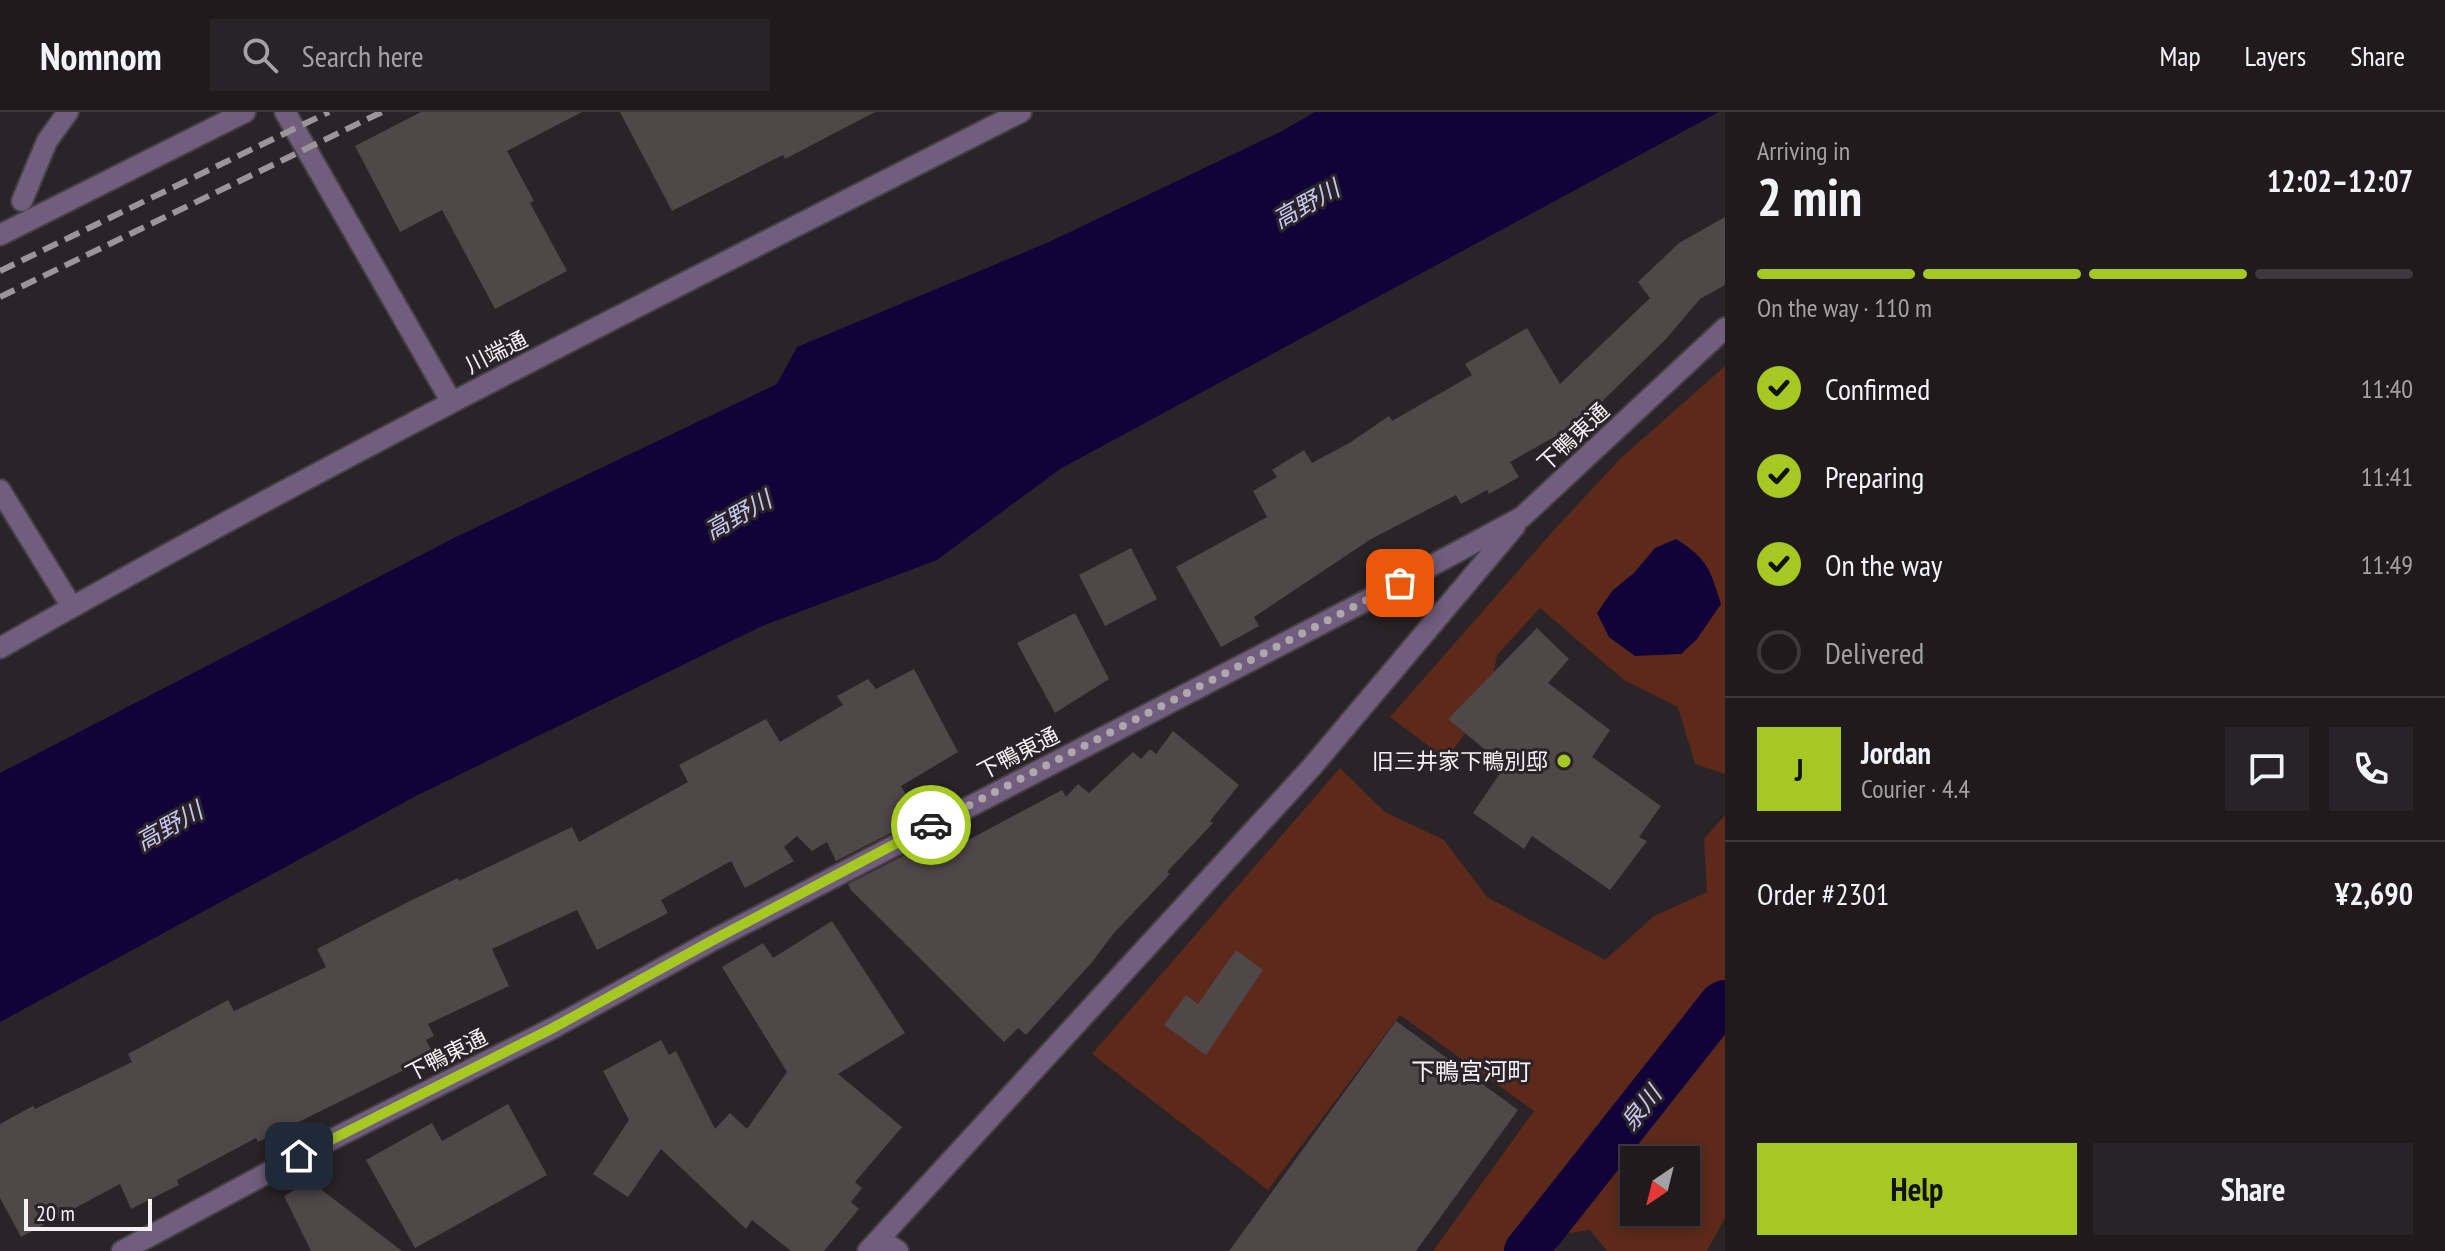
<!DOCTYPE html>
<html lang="en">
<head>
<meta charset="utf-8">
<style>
	body { margin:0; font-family:"PT Sans Narrow","Noto Sans JP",sans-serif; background:#282326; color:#f1f3f6; height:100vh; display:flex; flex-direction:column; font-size:30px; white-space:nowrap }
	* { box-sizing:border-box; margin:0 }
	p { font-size:26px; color:#a2a1a4 }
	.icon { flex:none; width:44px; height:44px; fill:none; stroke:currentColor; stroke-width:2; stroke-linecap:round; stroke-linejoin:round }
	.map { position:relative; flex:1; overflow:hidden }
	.drawer { display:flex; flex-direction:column; background:#201a1d; width:720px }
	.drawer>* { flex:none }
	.needle { width:52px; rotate:215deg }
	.buttons { position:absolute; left:1620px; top:1034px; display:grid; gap:16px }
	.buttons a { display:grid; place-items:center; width:80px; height:80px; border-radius:0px; background:#201a1d; box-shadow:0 4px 12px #0003,0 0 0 2px #3d383b; font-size:40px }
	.scale { position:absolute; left:24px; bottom:20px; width:128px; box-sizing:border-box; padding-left:8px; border:4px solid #f5f0f3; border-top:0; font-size:22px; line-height:28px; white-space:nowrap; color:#f5f0f3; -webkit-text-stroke:6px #2a2327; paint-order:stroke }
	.pin { position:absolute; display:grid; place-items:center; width:68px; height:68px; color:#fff; margin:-34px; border-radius:16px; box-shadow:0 4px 12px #0006 }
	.courier { position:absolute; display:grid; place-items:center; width:80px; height:80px; margin:-40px; border:6px solid #a5c823; border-radius:50%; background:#fff; color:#222; box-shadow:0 2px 10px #0007 }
	.head em { font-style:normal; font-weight:800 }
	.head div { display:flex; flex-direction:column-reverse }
	.head { display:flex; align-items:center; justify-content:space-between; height:136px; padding:0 32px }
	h1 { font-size:52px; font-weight:800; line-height:60px }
	.bar { display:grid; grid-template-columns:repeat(4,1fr); gap:12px 8px; align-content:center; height:96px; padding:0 32px }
	.bar i { height:10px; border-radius:6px; background:#3d383b }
	.bar .selected { background:#a5c823 }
	.bar p { grid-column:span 4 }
	.line { display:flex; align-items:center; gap:20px; padding:0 32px; border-top:2px solid #3d383b }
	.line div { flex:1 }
	.round { display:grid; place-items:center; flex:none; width:84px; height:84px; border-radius:0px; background:#282326 }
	ol { padding:0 32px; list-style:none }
	li { display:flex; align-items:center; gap:24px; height:88px }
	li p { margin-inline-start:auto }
	li .icon { padding:8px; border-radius:50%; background:#a5c823; color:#111; stroke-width:4 }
	li:last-child { color:#a2a1a4 }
	li i { width:44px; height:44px; border:4px solid #3d383b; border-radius:50% }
	.cta { display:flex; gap:16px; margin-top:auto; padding:16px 32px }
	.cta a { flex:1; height:92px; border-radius:0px; background:#a5c823; color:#111; font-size:32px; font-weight:800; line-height:92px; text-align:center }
	.cta a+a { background:#282326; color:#f1f3f6 }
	header { display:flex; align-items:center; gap:48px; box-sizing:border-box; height:112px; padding:0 40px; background:#201a1d; border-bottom:2px solid #3d383b }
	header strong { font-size:38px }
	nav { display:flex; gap:44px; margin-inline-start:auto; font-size:28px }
	.search { width:560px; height:72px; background:#282326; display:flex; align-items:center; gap:20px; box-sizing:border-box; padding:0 28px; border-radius:0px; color:#a2a1a4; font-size:30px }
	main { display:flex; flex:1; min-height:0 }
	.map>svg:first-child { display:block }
	.green { fill:#5c291b; fill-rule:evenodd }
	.water { fill:#11033a }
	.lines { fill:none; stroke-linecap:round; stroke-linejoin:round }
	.canal { stroke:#11033a; stroke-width:44 }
	.building { fill:#504749 }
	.minor-casing { stroke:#464044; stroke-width:24 }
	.minor { stroke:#715d7d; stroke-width:20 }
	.rail { stroke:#9b9599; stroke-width:6; stroke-dasharray:16 8; stroke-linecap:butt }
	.done { stroke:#aea8ac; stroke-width:8; stroke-dasharray:0 14.4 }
	.route { stroke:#a5c823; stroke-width:10 }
	.poi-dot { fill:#a5c823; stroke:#2a2327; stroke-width:3 }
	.labels { text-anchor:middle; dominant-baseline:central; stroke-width:6; stroke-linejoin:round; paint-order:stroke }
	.street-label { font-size:22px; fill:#f5f0f3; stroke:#2a2327 }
	.poi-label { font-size:22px; fill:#f5f0f3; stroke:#2a2327; text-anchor:end }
	.water-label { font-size:24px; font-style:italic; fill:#c6c6f2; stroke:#2a2327 }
	.neighbourhood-label { font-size:24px; fill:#f5f0f3; stroke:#2a2327 }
</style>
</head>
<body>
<header>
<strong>Nomnom</strong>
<div class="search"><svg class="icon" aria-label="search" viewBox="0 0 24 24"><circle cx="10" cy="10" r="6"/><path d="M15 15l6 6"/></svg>Search here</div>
<nav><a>Map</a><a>Layers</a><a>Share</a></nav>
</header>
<main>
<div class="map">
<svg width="1725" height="1139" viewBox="0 0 1725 1139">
	<rect width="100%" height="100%" fill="#2a2327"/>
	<g class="green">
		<path d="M1725,254V662L1695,652L1678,595L1624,568L1540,496L1497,543L1488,592L1446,647L1390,605L1553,419L1621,346ZM1634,461L1654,541L1635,544L1612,479Z"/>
		<path d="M1340,656L1385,700L1444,728L1487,785L1605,848L1654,804L1707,780L1704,727L1725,703V1106L1707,1139H1607L1590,1118L1563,1122L1556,1139H1433L1534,999L1400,903L1268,1078L1092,942ZM1634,1048H1686V1100H1634Z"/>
	</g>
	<g class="water">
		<path d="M1315,0H1719L1060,357L937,448L762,514L414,685L0,910V661L454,426L777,272L797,235L1049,130L1282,19Z"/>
		<path d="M1676,427C1708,447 1710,457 1721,492L1697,527L1681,542L1635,544L1609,525L1597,501L1612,479L1634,461L1655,436Z"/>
	</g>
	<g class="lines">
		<path class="canal" d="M1526,1139L1721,892L1725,890"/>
	</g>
	<g class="building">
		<path d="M421,0H582L507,39L534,89L530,91L567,159L495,197L442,98L400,120L355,34Z"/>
		<path d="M620,0H875L785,47L783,43L672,99Z"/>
		<path d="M1725,105V173L1700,187L1666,227L1581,310L1510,350L1519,365L1489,382L1487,378L1461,392L1456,383L1371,427L1254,505L1259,514L1221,535L1176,455L1267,405L1253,379L1277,365L1272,358L1304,338L1312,351L1351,330L1389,304L1392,309L1472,263L1465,252L1527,216L1560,272L1650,186L1638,170L1679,131Z"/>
		<path d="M1131,436L1157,487L1105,514L1079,463Z"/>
		<path d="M1075,501L1109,567L1055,601L1017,531Z"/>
		<path d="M1537,516L1569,547L1548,571L1610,618L1592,645L1661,694L1639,725L1647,729L1610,778L1532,724L1524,737L1473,701L1505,654L1448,607Z"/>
		<path d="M914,557L958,640L901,674L920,706L836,749L827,730L812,739L797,724L784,735L794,749L745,776L731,749L661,788L668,801L597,838L577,798L492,837L509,874L428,912L434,924L426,928L433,941L412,954L258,1030L256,1026L177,1068L179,1073L131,1097L120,1072L21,1125L0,1086V1012L33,994L35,997L132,950L128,942L228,888L234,899L326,855L317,837L406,791L458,766L459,769L572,715L579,730L688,670L679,653L766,607L780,630L843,593L837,584L868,567L876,577Z"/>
		<path d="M1173,619L1239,673L1210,709L1213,711L1167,760L1170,762L1113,822L1093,849L1026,923L1018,916L1004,930L851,778L848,772L934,728L942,742L1062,678L1066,685L1078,672L1089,681L1133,640L1141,647L1150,637L1156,642Z"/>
		<path d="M832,809L905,921L838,962L902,1015L855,1070L862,1076L851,1090L859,1097L824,1139H791L752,1108L746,1117L661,1037L628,1085L593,1062L629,1008L603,959L661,928L669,943L676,939L715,1017L730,1001L747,1017L787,960L722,855L763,831L773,846Z"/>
		<path d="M1236,838L1263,858L1206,943L1164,913L1186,883L1198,892Z"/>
		<path d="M1396,909L1518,998L1416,1139H1229Z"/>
		<path d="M508,992L547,1063L415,1136L366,1048L432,1011L442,1029Z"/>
		<path d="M310,1069L402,1139H311L284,1084Z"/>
	</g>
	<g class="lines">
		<defs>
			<g id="minor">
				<path d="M285,0L451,289"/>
				<path d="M22,89L47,29L68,0"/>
				<path d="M0,123L245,0"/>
				<path d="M0,378L72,495"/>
				<path d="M0,536C334,345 678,174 1021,0"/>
				<path d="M880,1127L898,1139"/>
				<path d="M122,1139L299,1044L551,917L715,827L1375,484L1522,405L1725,216"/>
				<path d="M868,1139L1311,656L1515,414"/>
			</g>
		</defs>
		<use href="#minor" class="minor-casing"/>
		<use href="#minor" class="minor"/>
		<g class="rail">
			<path d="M0,159L329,0"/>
			<path d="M0,185L382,0"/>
		</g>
	</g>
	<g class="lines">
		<path class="done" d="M931,713L1400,471"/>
		<path class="route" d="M299,1044L551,917L715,827L931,713"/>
	</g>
	<circle class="poi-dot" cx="1564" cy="649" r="8"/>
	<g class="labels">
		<g class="street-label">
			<text transform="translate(496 240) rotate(-27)">川端通</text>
			<text transform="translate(1573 325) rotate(-43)">下鴨東通</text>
			<text transform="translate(1018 641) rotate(-27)">下鴨東通</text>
			<text transform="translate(446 943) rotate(-27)">下鴨東通</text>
		</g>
		<g class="poi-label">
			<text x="1548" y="649">旧三井家下鴨別邸</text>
		</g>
		<g class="water-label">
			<text transform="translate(1306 92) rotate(-29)">高野川</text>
			<text transform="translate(738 403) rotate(-29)">高野川</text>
			<text transform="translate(169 714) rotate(-29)">高野川</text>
			<text transform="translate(1641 996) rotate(-51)">泉川</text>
		</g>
		<g class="neighbourhood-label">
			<text x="1471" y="959">下鴨宮河町</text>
		</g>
	</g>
</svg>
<div class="buttons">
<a><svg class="needle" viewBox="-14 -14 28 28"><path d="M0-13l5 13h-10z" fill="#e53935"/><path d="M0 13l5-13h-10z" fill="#a2a1a4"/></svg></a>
</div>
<div class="scale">20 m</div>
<div class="pin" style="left:1400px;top:471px;background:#ea580c"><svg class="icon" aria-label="bag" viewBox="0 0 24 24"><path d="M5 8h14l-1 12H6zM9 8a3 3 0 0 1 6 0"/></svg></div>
<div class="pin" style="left:299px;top:1044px;background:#1f2937"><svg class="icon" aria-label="home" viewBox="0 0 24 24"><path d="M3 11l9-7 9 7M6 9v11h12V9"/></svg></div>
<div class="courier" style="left:931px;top:713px"><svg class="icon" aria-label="car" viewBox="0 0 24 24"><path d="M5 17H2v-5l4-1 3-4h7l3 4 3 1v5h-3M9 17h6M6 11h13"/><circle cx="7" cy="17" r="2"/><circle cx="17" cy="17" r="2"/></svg></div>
</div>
<section class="drawer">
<div class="head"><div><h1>2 min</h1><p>Arriving in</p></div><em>12:02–12:07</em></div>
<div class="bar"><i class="selected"></i><i class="selected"></i><i class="selected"></i><i></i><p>On the way · 110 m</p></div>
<ol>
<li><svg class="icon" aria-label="check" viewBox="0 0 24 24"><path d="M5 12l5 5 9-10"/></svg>Confirmed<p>11:40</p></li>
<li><svg class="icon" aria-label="check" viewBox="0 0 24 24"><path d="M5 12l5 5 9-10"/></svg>Preparing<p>11:41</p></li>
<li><svg class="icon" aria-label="check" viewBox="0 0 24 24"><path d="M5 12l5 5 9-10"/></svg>On the way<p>11:49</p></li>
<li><i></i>Delivered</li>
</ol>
<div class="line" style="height:144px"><b class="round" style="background:#a5c823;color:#111">J</b><div><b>Jordan</b><p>Courier · 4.4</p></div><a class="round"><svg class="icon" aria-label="chat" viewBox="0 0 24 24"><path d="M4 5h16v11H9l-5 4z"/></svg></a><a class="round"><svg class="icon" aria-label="phone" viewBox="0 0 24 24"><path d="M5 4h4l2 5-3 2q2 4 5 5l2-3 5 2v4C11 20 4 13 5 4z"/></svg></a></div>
<div class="line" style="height:104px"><div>Order #2301</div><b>¥2,690</b></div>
<div class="cta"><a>Help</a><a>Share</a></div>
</section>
</main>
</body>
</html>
